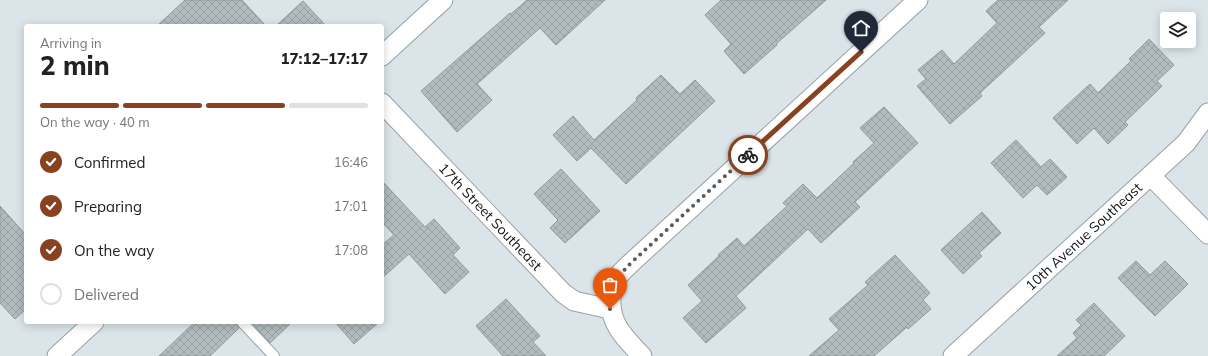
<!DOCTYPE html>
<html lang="en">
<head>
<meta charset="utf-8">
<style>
	body { margin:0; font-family:Mulish,sans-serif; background:#f2f2f2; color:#222; height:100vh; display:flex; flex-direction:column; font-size:15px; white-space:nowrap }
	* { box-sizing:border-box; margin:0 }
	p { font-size:13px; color:#767676 }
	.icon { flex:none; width:22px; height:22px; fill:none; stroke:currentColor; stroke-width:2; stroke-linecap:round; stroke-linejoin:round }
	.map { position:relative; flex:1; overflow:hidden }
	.details { position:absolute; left:24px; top:24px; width:360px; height:300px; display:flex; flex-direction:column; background:#fff; border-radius:4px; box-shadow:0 2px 10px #0003 }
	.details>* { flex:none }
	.buttons { position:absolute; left:1160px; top:12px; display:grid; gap:8px }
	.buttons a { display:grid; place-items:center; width:36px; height:36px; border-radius:4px; background:#fff; box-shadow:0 2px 10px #0003; font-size:20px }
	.pin { position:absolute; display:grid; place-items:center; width:34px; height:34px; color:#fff; margin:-41px -17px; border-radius:50% 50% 50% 0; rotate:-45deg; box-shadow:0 0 4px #0007 }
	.pin .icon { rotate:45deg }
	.courier { position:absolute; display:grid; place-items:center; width:40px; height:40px; margin:-20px; border:3px solid #894220; border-radius:50%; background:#fff; color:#222; box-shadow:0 1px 5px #0007 }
	.overview em { font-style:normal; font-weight:800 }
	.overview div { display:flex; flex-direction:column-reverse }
	.overview { display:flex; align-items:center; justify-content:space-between; height:68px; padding:0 16px }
	h1 { font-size:26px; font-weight:800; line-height:30px }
	.bar { display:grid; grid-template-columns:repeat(4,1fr); gap:6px 4px; align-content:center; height:48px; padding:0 16px }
	.bar i { height:5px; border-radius:3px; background:#e0e0e0 }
	.bar .current { background:#894220 }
	.bar p { grid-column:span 4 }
	ol { padding:0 16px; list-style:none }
	li { display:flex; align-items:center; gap:12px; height:44px }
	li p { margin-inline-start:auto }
	li .icon { padding:4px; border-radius:50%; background:#894220; color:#fff; stroke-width:4 }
	li:last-child { color:#767676 }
	li i { width:22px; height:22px; border:2px solid #e0e0e0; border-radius:50% }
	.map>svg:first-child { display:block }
	.building { fill:url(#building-cross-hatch); stroke:#8f999c }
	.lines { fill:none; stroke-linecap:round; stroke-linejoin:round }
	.service-casing { stroke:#97a0a4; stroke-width:12 }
	.minor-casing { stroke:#97a0a4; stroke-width:21 }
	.service { stroke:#fff; stroke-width:10 }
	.minor { stroke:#fff; stroke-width:19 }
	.done { stroke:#565c5f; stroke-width:4; stroke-dasharray:0 7.2 }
	.route { stroke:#894220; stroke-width:5 }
	.labels { text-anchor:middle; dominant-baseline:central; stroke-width:3.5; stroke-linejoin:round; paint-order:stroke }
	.street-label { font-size:14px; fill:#0f1214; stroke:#dbe5e9 }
</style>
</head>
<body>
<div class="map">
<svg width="1208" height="356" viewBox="0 0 1208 356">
	<defs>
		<pattern id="building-cross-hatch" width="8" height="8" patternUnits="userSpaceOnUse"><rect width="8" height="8" fill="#b2bcbf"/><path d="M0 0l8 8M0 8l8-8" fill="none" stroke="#98a1a3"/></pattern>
	</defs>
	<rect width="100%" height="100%" fill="#dbe5e9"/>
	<g class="building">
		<path d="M185,0H242L266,26H157Z"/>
		<path d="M527,0H605L556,45L540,28L477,84L492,100L457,132L421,91L510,13L511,14Z"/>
		<path d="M721,0H826L776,44L777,45L744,74L724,51L731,44L705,15Z"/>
		<path d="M998,0H1068L1039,27L1045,33L980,93L982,96L950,124L917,86L926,79L918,70L942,50L954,64L997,23L986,11Z"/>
		<path d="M303,1L326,26H276Z"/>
		<path d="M1149,39L1174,65L1157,81L1162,86L1125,122L1128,125L1108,144L1094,128L1077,144L1053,118L1090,84L1098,93L1131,61L1129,59Z"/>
		<path d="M661,75L680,94L695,80L715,101L626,184L591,148L577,161L553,135L573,116L594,140L637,100L636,98Z"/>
		<path d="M884,107L918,143L855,202L860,207L821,243L808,229L736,296L746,308L706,343L683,318L702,301L688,285L719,256L718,255L737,238L744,246L787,206L783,203L803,184L817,198L854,163L853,162L874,143L860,128Z"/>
		<path d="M1016,140L1041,167L1050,159L1067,177L1047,195L1037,185L1023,198L991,163Z"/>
		<path d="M561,169L600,211L565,243L550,228L558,220L534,194Z"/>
		<path d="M382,181L425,227L434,219L460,248L453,255L469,272L445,294L409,254L382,278V245L394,235L382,222Z"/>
		<path d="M0,206L26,235V309L15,319L0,303Z"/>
		<path d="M982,212L1001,233L979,253L982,256L963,274L941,250Z"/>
		<path d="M895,255L930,293L923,300L931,309L908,329L907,327L874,356H809L839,330L829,319L868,285L865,282Z"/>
		<path d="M1136,261L1150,275L1165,261L1188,284L1155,316L1118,278Z"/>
		<path d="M506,299L540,336L533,342L546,356H503L476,326Z"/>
		<path d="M1094,303L1125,336L1104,356H1057L1077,338L1073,333L1081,325L1076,320Z"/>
		<path d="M195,322H236L239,328L210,356H159Z"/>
		<path d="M251,322H292L270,343Z"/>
		<path d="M335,322H379L354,344Z"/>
	</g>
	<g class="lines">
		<defs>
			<path id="service" d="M242,322L274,356"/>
			<g id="minor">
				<path d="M382,56L443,0"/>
				<path id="s1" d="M382,103L563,293L574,301L610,309"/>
				<path d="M1151,176L1208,234"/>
				<path d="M57,356L94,322"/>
				<path d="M642,356C626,339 609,324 611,298C611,290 614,281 619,275C623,270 628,266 632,262L918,0"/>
				<path id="s2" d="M953,356L1186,143L1208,113"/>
			</g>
		</defs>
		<use href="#service" class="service-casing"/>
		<use href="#minor" class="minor-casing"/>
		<use href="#service" class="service"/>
		<use href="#minor" class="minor"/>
	</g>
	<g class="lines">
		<path class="done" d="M610,309C612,284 615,279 632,262L748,155"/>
		<path class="route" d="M748,155L861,52"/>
	</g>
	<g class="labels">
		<g class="street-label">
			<text stroke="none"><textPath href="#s1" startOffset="157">17th Street Southeast</textPath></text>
			<text stroke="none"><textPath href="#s2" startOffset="177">10th Avenue Southeast</textPath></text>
		</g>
	</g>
</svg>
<div class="buttons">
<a><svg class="icon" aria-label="layers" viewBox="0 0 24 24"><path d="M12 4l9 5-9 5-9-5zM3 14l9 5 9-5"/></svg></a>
</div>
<div class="pin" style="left:610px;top:309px;background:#ea580c"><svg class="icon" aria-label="bag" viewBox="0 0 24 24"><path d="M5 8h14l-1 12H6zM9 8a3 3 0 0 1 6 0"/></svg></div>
<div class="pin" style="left:861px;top:52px;background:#1f2937"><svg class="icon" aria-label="home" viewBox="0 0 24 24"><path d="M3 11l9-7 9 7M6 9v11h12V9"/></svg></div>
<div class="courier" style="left:748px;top:155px"><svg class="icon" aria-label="bike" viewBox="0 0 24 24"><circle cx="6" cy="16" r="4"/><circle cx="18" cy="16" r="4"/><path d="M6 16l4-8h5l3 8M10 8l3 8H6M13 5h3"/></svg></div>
<section class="details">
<div class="overview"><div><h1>2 min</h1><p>Arriving in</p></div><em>17:12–17:17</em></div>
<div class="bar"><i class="current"></i><i class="current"></i><i class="current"></i><i></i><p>On the way · 40 m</p></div>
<ol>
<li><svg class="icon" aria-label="check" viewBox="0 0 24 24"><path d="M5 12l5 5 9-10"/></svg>Confirmed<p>16:46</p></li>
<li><svg class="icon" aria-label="check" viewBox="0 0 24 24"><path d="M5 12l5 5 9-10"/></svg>Preparing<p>17:01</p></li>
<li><svg class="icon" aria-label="check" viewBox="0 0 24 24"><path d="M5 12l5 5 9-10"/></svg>On the way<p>17:08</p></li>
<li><i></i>Delivered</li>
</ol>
</section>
</div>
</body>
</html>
